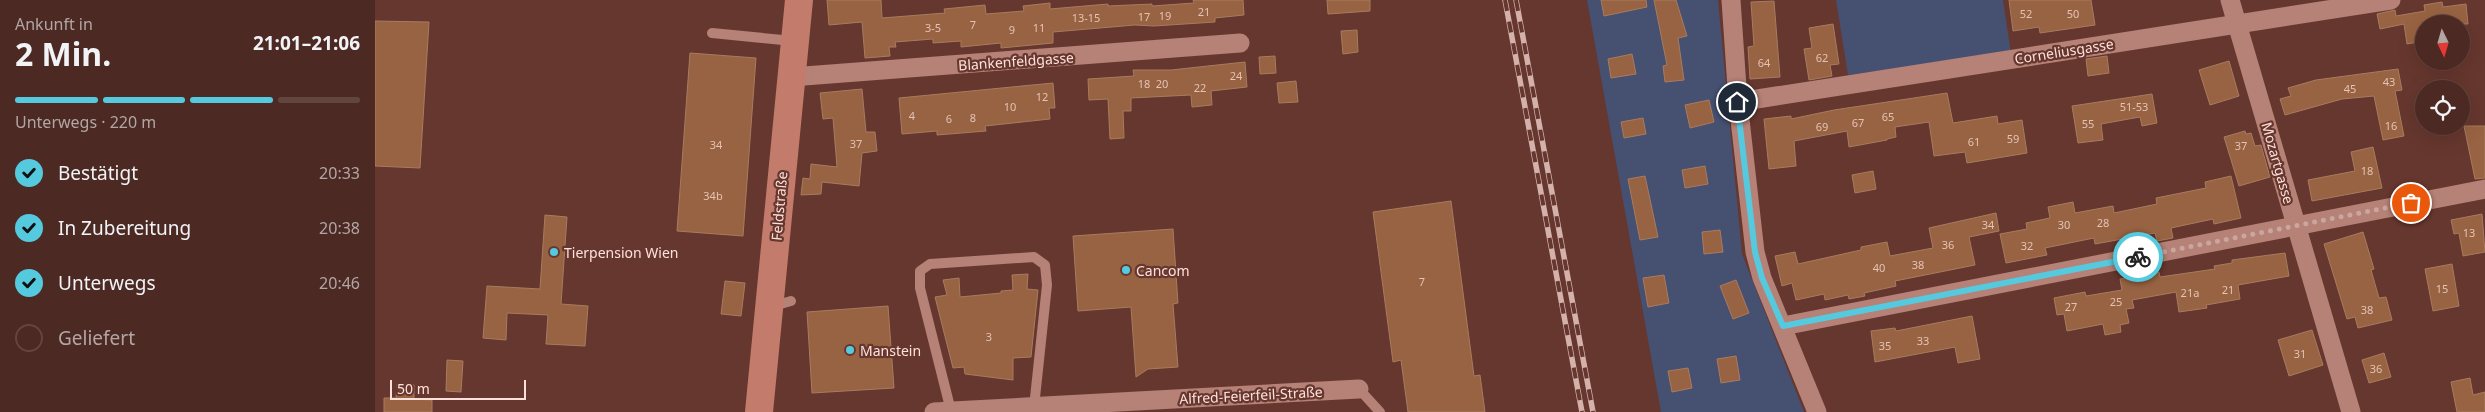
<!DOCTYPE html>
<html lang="de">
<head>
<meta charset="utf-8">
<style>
	body { margin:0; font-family:"Noto Sans",sans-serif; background:#53312a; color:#f1f3f6; height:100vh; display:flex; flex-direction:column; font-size:19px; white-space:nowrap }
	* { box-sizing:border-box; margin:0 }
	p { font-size:16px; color:#b2a6a5 }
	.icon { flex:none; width:28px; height:28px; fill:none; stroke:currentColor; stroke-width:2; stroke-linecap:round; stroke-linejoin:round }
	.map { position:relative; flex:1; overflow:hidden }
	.side { display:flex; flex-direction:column; background:#4c2922; width:375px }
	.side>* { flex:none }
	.needle { width:32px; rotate:175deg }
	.controls { position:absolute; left:2040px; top:15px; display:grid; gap:10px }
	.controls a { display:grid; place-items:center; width:55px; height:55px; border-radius:50%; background:#4c2922; box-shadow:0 5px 20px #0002,0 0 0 1px #634540; font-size:25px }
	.scale { position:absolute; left:15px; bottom:12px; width:136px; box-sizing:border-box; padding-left:5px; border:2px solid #ffe1db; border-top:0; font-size:14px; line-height:18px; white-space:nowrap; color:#ffe1db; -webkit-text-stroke:4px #66372e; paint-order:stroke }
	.pin { position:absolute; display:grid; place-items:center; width:42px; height:42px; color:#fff; margin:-21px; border:2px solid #fff; border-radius:50%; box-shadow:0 1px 5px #0007 }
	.courier { position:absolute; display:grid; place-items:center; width:50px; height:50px; margin:-25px; border:4px solid #55cadf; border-radius:50%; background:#fff; color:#222; box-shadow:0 1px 6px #0007 }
	.summary em { font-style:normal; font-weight:700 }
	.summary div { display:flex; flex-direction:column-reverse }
	.summary { display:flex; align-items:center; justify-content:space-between; height:85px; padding:0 15px }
	h1 { font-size:32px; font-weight:700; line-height:38px }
	.bar { display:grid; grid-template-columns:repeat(4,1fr); gap:8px 5px; align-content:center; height:60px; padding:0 15px }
	.bar i { height:6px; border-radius:4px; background:#634540 }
	.bar .current { background:#55cadf }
	.bar p { grid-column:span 4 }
	ol { padding:0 15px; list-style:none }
	li { display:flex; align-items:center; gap:15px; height:55px }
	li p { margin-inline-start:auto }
	li .icon { padding:5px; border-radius:50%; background:#55cadf; color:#111; stroke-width:4 }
	li:last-child { color:#b2a6a5 }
	li i { width:28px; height:28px; border:2px solid #634540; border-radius:50% }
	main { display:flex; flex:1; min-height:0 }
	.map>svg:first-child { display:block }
	.green { fill:#465071 }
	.building { fill:#986342; stroke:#a87b60 }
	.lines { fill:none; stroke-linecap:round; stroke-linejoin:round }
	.lane { stroke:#b68176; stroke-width:10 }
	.street { stroke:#b68176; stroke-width:19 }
	.primary { stroke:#c37b6c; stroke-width:28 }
	.rail-casing { stroke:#d4b1aa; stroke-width:5.5 }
	.rail { stroke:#66372e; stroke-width:4; stroke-dasharray:11; stroke-linecap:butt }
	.done { stroke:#c9a69e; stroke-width:5; stroke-dasharray:0 9 }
	.route { stroke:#55cadf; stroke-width:6 }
	.poi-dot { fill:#55cadf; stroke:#66372e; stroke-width:2 }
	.labels { text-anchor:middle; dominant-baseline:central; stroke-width:4.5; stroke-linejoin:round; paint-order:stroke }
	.number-label { font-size:11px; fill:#e5c2b5 }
	.street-label { font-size:14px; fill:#ffe1db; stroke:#66372e }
	.poi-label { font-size:14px; fill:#ffe1db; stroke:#66372e; text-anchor:start }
</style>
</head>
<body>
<main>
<section class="side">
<div class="summary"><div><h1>2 Min.</h1><p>Ankunft in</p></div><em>21:01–21:06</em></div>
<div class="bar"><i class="current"></i><i class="current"></i><i class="current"></i><i></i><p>Unterwegs · 220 m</p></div>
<ol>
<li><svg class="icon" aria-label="check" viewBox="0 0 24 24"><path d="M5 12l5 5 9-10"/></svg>Bestätigt<p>20:33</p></li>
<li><svg class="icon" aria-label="check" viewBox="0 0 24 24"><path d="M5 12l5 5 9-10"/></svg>In Zubereitung<p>20:38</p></li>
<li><svg class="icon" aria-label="check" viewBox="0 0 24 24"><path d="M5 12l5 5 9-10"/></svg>Unterwegs<p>20:46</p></li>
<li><i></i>Geliefert</li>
</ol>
</section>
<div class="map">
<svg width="2110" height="412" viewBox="0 0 2110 412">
	<rect width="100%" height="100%" fill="#66372e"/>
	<g class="green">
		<path d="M1212,0H1343L1367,254L1429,412H1286Z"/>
		<path d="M1461,0H1628L1636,53L1473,75Z"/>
	</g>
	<g class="building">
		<path d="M452,0H506L507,18L570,13L569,9L610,5L611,14L649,11L648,6L675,3V9L733,4V6L777,4V6L819,3L818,0H868L869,15L840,18V22L779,26L760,25L678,32V43L626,48V43L586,47V41L558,43V39L520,42L521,47H514L515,56L490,58L487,22L454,25Z"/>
		<path d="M952,0H995V11L953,14Z"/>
		<path d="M1226,0H1271L1272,7L1229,16Z"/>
		<path d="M1279,0H1301L1312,36L1303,38L1309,80L1290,82L1288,66L1292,65Z"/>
		<path d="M1634,0H1716L1720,25L1665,33L1664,27L1638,31Z"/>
		<path d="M1399,1L1405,77L1375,79L1373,47L1379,46L1376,2Z"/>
		<path d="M2067,2L2068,7L2091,4L2093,24H2049V41L2032,44L2029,24L2005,29L2002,14L2020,10L2021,16L2050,11L2049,5Z"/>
		<path d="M0,21L54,22L45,168L0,166Z"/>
		<path d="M1458,24L1464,64L1455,65L1457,76L1434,80L1429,49L1437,48L1434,28Z"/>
		<path d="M982,30L983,52L968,54L966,31Z"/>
		<path d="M315,53L381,58L368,236L302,231Z"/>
		<path d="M1257,54L1261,74L1236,78L1233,59Z"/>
		<path d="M900,56L901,73L885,74L884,57Z"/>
		<path d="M1732,56L1734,73L1713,76L1711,59Z"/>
		<path d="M1854,61L1864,96L1835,105L1824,70Z"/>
		<path d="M870,62L872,87L836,91L837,105L817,107L816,95L756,98V111H748L749,138L735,139L733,99L714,100L713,79L759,76L758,70H796Z"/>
		<path d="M2023,69L2027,90L2020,91L2029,136L2008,140L1999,96L1967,99L1910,115L1905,99L1916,96L1913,88L1941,80Z"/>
		<path d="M921,81L923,102L904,103L902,83Z"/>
		<path d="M678,83L680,108H674L675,119L610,126L611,131L562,135V131L527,134L524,98Z"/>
		<path d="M487,89L491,132H500L502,151L487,153L484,186L447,182L446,194L426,195L428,178L435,179L436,164L462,167L458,118L448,119L445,93Z"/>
		<path d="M1572,93L1578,123L1622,116L1623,124L1647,120L1652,153L1592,163L1590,152L1559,156L1554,122L1520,127L1521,137L1512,139V140L1474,147L1472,131L1419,141L1421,166L1394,169L1389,119L1416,116V119L1459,110Z"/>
		<path d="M1777,94L1782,123L1767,126L1765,117L1726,124L1728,140L1703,143L1697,106Z"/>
		<path d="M1334,100L1339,122L1315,128L1310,105Z"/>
		<path d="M1268,118L1271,134L1249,138L1246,122Z"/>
		<path d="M2089,126H2110V178L2100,179Z"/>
		<path d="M1870,131L1871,134L1876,133L1880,146L1886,145L1895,177L1864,186L1849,137Z"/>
		<path d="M1998,147L2007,188L1937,201L1933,180L1980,171L1976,152Z"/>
		<path d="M1330,166L1333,184L1310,188L1307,170Z"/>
		<path d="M1498,171L1501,189L1480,193L1477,175Z"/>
		<path d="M1270,176L1283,237L1265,240L1253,179Z"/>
		<path d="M1856,176L1866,218L1839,224L1838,219L1796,228L1798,238L1782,241L1780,233L1720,244L1719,238L1670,248L1672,255L1631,263L1625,234L1652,229L1651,223L1675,218L1673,207L1698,202L1700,213L1738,206L1739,213L1782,204L1781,198L1831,188L1830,182Z"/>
		<path d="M1076,201L1099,376L1105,375L1110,412H1033L1026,360L1018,362L998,212Z"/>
		<path d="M1621,213L1624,231L1594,237L1600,265L1520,281L1521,286L1489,293L1490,296L1474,299L1473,295L1450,300L1449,294L1421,300L1417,283L1407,286L1400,256L1420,252L1423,264L1486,250V247L1512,242L1515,256L1558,248L1554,228Z"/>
		<path d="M2107,214L2110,252L2088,256L2084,233L2079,234L2076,220Z"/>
		<path d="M170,215L192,217L186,304L213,306L210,346L171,344L173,315L132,313L131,340L108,338L112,286L165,289Z"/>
		<path d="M798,229L803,303L798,304L803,367L773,369L761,377L756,307L703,311L698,236Z"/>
		<path d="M1345,230L1348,252L1329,254L1327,232Z"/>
		<path d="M1988,232L1999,269L1996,270L2004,298L2011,297L2017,320L1983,328L1980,317L1972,319L1949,244Z"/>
		<path d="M1910,253L1914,276L1863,285L1865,299L1831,305L1832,308L1804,312L1801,292L1757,300L1759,308L1751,309L1754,323L1745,325L1746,332L1730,335L1728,324L1692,331L1689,314L1682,315L1679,298L1710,292L1711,296L1747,290L1745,279L1784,272L1785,277L1840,269L1839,266L1857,263V260Z"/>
		<path d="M2077,264L2084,306L2058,311L2050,269Z"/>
		<path d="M653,274L652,289L663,290L656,357L638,358V380L590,374L589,367L578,368L560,297L572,295L568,280L584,278L585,297L626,293V291L638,290L637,275Z"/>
		<path d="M1289,275L1294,303L1273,307L1268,278Z"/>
		<path d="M1361,280L1374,313L1358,319L1345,286Z"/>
		<path d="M350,281L370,283L366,316L346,314Z"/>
		<path d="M513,306L519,388L437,393L432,312Z"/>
		<path d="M1597,316L1605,359L1583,363L1580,347L1500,362L1496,331L1520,328L1521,331Z"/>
		<path d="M1937,330L1948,365L1914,376L1903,340Z"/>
		<path d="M2009,353L2016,377L1994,383L1987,360Z"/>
		<path d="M1361,356L1365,380L1346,383L1342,359Z"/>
		<path d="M72,360L88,361L86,392L71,391Z"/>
		<path d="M1313,368L1317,388L1297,392L1293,371Z"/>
		<path d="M2095,378L2098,395L2110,392V412H2082L2076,382Z"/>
		<path d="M22,384L39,385V399L57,400V412H9V398H21Z"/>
	</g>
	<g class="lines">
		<g class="lane">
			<path d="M337,33L418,41"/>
			<path d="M395,307L416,301"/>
			<path d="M984,389L1005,412"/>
			<path d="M576,411L545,288V271L555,264L659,257L670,265L672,285L659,407"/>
		</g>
		<g class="street">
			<path d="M1356,0L1363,102L1380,252L1387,278L1442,412"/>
			<path d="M1855,0L1976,412"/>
			<path d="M416,77L865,43"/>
			<path d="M1363,102L2016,0"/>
			<path d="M1408,326L2110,189"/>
			<path d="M559,412L984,389"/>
		</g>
		<path class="primary" d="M384,412L424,0"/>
		<defs>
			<g id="rail">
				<path d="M1130,0L1207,412"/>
				<path d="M1141,0L1218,412"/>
			</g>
		</defs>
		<use href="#rail" class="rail-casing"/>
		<use href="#rail" class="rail"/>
	</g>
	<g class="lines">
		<path class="done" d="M1763,257L2036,203"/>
		<path class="route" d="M1362,102L1380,252L1387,278L1408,326L1763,257"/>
	</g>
	<g class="poi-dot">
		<circle cx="179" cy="252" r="5"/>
		<circle cx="751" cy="270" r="5"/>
		<circle cx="475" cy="350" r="5"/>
	</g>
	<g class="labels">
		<g class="number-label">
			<text x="829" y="11">21</text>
			<text x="1651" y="13">52</text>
			<text x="1698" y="13">50</text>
			<text x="790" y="15">19</text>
			<text x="769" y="16">17</text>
			<text x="711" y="17">13-15</text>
			<text x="598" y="24">7</text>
			<text x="558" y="27">3-5</text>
			<text x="664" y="27">11</text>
			<text x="637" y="29">9</text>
			<text x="1447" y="57">62</text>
			<text x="1389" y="62">64</text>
			<text x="861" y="75">24</text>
			<text x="2014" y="81">43</text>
			<text x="769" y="83">18</text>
			<text x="787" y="83">20</text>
			<text x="825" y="87">22</text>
			<text x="1975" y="88">45</text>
			<text x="667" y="96">12</text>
			<text x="635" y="106">10</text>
			<text x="1759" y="106">51-53</text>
			<text x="537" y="115">4</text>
			<text x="1513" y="116">65</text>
			<text x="598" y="117">8</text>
			<text x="574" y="118">6</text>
			<text x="1483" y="122">67</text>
			<text x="1713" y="123">55</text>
			<text x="2016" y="125">16</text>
			<text x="1447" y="126">69</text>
			<text x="1638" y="138">59</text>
			<text x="1599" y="141">61</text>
			<text x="481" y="143">37</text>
			<text x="341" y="144">34</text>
			<text x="1866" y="145">37</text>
			<text x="1992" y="170">18</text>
			<text x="338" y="195">34b</text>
			<text x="1728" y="222">28</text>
			<text x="1613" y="224">34</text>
			<text x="1689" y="224">30</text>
			<text x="2094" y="232">13</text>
			<text x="1573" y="244">36</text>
			<text x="1652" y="245">32</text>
			<text x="1543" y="264">38</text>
			<text x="1504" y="267">40</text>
			<text x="1047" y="281">7</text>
			<text x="2067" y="288">15</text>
			<text x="1853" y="289">21</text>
			<text x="1815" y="292">21a</text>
			<text x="1741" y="301">25</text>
			<text x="1696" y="306">27</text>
			<text x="1992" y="309">38</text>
			<text x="614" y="336">3</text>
			<text x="1548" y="340">33</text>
			<text x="1510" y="345">35</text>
			<text x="1925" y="353">31</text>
			<text x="2001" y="368">36</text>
		</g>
		<g class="street-label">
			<text transform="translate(1689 51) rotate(-9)">Corneliusgasse</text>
			<text transform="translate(641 61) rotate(-4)">Blankenfeldgasse</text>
			<text transform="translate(1903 163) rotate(74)">Mozartgasse</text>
			<text transform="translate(404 206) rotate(-85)">Feldstraße</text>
			<text transform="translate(876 395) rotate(-3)">Alfred-Feierfeil-Straße</text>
		</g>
		<g class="poi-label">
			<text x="189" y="252">Tierpension Wien</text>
			<text x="761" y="270">Cancom</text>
			<text x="485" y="350">Manstein</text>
		</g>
	</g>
</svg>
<div class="controls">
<a><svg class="needle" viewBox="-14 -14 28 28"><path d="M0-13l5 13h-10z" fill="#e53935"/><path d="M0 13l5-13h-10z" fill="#b2a6a5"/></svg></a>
<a><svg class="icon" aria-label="locate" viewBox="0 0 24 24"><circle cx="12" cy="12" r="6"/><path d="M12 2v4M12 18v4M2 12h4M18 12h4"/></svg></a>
</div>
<div class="scale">50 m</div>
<div class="pin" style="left:2036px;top:203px;background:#ea580c"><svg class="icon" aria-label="bag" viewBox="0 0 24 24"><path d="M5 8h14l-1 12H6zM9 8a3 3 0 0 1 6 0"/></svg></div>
<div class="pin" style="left:1362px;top:102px;background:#1f2937"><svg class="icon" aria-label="home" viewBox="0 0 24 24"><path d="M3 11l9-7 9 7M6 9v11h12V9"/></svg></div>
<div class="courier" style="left:1763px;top:257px"><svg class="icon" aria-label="bike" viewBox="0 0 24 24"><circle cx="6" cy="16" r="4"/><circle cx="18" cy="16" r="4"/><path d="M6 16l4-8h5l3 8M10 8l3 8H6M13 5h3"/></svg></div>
</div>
</main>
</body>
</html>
